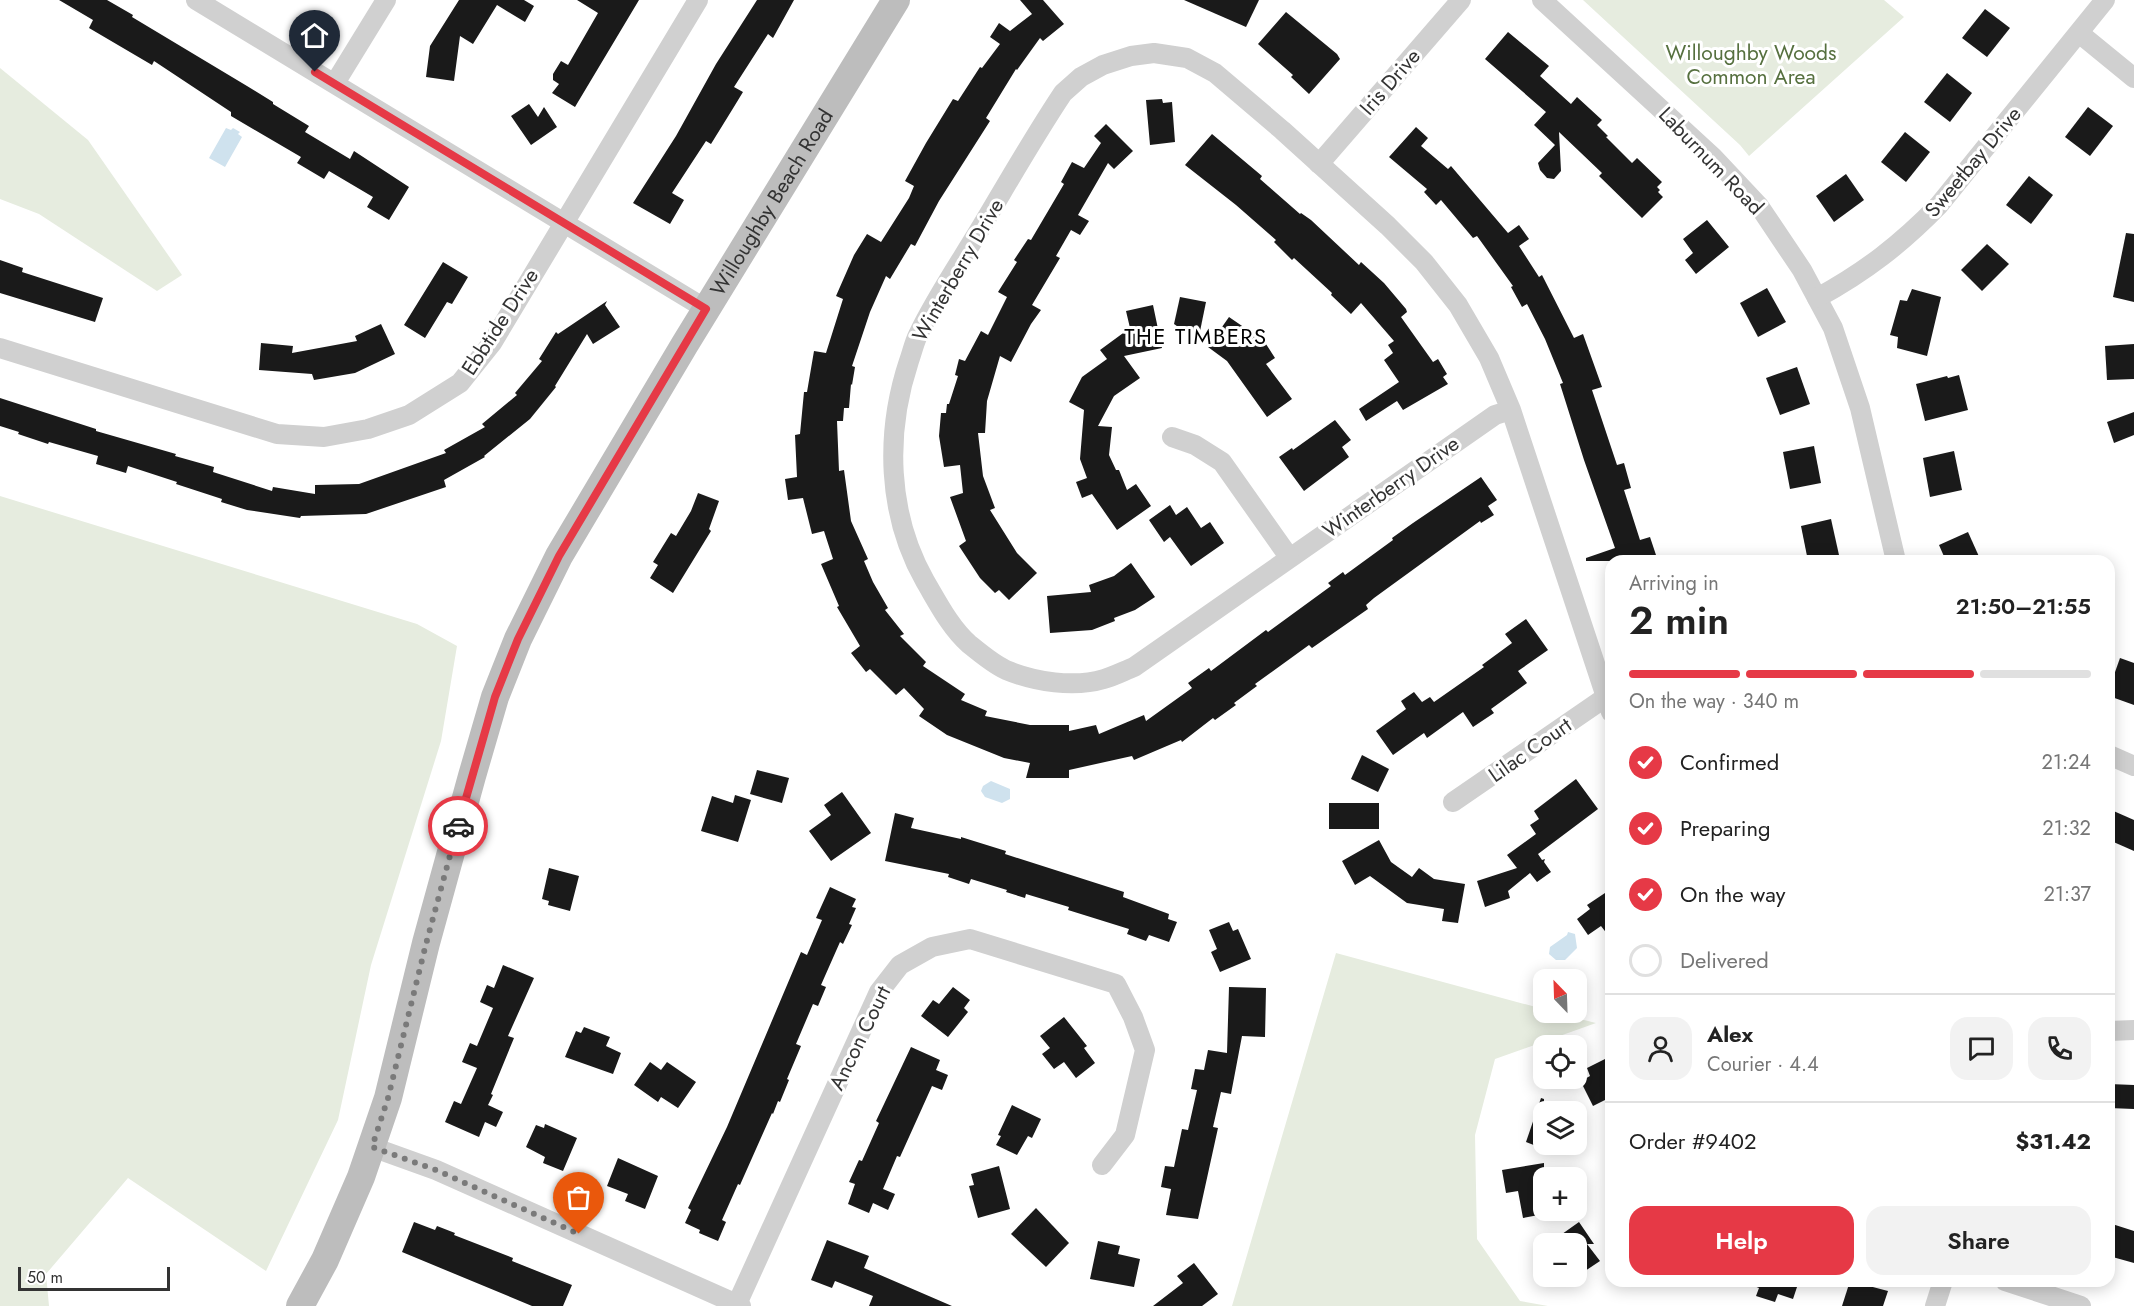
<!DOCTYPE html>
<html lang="en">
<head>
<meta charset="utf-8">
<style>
	body { margin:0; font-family:Jost,sans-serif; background:#f2f2f2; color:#222; height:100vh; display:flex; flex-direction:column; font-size:22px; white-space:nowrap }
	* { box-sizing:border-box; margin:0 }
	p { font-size:20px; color:#767676 }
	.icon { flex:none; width:33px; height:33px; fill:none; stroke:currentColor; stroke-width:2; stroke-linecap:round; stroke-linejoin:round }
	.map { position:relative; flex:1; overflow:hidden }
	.drawer { position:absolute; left:1605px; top:555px; width:510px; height:732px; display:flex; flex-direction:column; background:#fff; border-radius:18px; box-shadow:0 3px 15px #0003 }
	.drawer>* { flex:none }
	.needle { width:39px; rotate:337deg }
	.buttons { position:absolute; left:1533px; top:969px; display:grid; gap:12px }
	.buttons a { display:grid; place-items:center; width:54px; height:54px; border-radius:12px; background:#fff; box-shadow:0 3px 15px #0003; font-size:30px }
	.scale { position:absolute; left:18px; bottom:15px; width:152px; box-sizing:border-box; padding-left:6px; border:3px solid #333; border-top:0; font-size:16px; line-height:21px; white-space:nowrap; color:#333; -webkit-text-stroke:4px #fff; paint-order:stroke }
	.pin { position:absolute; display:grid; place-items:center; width:51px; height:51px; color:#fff; margin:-62px -26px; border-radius:50% 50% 50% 0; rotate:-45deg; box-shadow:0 0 6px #0007 }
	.pin .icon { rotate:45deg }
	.courier { position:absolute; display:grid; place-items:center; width:60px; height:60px; margin:-30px; border:4px solid #e63946; border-radius:50%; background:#fff; color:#222; box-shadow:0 2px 8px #0007 }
	.headline em { font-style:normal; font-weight:600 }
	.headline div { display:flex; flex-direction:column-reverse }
	.headline { display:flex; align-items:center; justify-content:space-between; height:102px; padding:0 24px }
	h1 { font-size:39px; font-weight:600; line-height:45px }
	.bar { display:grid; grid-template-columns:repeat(4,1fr); gap:9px 6px; align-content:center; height:72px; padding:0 24px }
	.bar i { height:8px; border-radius:4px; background:#e0e0e0 }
	.bar .on { background:#e63946 }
	.bar p { grid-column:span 4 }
	.line { display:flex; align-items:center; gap:15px; padding:0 24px; border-top:2px solid #e0e0e0 }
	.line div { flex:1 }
	.round { display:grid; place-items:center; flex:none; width:63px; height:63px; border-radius:18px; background:#f2f2f2 }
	ol { padding:0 24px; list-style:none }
	li { display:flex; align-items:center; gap:18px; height:66px }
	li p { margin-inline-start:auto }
	li .icon { padding:6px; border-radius:50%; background:#e63946; color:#fff; stroke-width:4 }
	li:last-child { color:#767676 }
	li i { width:33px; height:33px; border:3px solid #e0e0e0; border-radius:50% }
	.cta { display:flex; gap:12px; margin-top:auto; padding:12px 24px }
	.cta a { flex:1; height:69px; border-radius:18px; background:#e63946; color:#fff; font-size:24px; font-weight:600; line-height:69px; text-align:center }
	.cta a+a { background:#f2f2f2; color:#222 }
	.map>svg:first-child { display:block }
	.green { fill:#e6ecdf }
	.water { fill:#cfe2ee }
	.building { fill:#1a1a1a }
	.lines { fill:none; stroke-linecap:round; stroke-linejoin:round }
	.street { stroke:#d0d0d0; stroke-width:20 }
	.secondary { stroke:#bdbdbd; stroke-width:28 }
	.done { stroke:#7a7a7a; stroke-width:6; stroke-dasharray:0 10.8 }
	.route { stroke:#e63946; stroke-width:8 }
	.labels { text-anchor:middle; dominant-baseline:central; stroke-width:6; stroke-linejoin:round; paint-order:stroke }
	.park-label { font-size:21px; fill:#56703f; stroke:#fff }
	.street-label { font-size:21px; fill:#333; stroke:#fff }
	.neighbourhood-label { font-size:22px; letter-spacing:1.5px; fill:#000; stroke:#fff }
</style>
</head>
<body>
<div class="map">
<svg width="2134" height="1306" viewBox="0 0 2134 1306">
	<rect width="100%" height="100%" fill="#fff"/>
	<g class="green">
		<path d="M1583,0H1884L1904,17L1749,156L1740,145Z"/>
		<path d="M0,68L88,140L182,275L157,291L39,214L0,199Z"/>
		<path d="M0,496L417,624L457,646L441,741L371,965L338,1120L266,1271L128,1178L46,1274L49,1306H0Z"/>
		<path d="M1336,953L1543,1009L1544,1012L1556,1013L1596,1023L1495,1059L1475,1135L1477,1239L1520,1301L1548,1306H1232Z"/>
	</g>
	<g class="water">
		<path d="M226,128L231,130L233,128L240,132L238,134L242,137L225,167L209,158Z"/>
		<path d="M991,781L1010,789V799L1002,803L985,797L981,791L983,786Z"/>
		<path d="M1568,932L1575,934L1577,948L1565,960H1556L1549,954L1550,947L1567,935Z"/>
	</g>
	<g class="building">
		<path d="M59,0H107L133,15L132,17L247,86L273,102V104L309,126L305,132L350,159L354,151L409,187L389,220L367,207L373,197L329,171L324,179L297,163L301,157L231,116V112L154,61L152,65L89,28L93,20Z"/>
		<path d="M459,0H524L534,6L525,22L497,5L473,44L460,36L454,81L426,77L430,46Z"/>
		<path d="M577,0H639L575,107L552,93L559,84L553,80V74L561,61L568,65L598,13Z"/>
		<path d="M757,0H794L773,38L768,34L734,87L743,92L732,110L711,144L706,141L672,193L684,200L670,224L633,203L676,136L716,64Z"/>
		<path d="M1020,0H1043L1064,24L1043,41L1040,38L1017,70L1016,69L986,118L990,121L939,201L915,246L911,244L890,279L886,276L870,312L852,366L855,367L852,385L851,384L849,408H844L843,421H837L839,471L844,470L851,521L868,559L864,561L873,582L888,608L885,610L904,634L900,636L926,662L923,666L965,694L961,700L987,711L985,716L1030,725H1069V731L1096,725L1099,734L1144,715L1146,721L1192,688L1188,683L1209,668L1211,671L1266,630L1268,632L1331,586L1328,583L1343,572L1345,575L1393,540L1392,538L1413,523L1481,477L1497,500L1488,506L1494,515L1481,523L1480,521L1374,598L1366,605L1368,609L1312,648L1309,645L1255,684L1257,686L1234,703L1236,705L1215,720L1213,718L1182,742L1181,740L1134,760L1132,756L1069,770V778H1026L1030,763L1004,758L947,735L919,716L924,709L904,688L896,695L870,669L866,672L851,653L860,646L837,607L839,606L821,564L833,559L824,531L812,534L803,498L788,500L785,479L797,477L795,435L800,434L804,392H807L814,351L826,353L843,299L836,296L854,255L867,234L881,242L909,198L914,186L905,181L926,143L953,99L958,101L980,67L982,68L1000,44L990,37L999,23L1010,31L1032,14Z"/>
		<path d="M1184,0H1259L1246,27Z"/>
		<path d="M1985,9L2010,28L1987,57L1962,38Z"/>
		<path d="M1286,12L1337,54L1340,59L1309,94L1291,77L1293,75L1258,44Z"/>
		<path d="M1508,32L1549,66L1540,76L1571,104L1577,97L1602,120L1597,125L1608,136L1606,137L1632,163L1637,158L1662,182L1657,187L1660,190L1658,192L1663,197L1642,218L1599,176L1602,173L1559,132L1561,171L1554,179L1547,178L1540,170L1538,163L1555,145L1534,125L1546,112L1485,59Z"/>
		<path d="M1947,73L1972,93L1950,122L1924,102Z"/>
		<path d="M1162,99L1163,103L1172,102L1175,142L1150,145L1146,100Z"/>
		<path d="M529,104L538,117L544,107L557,127L531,145L511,116Z"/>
		<path d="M2088,107L2113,126L2090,156L2065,137Z"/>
		<path d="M1106,124L1133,151L1114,169L1108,163L1078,215L1089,221L1080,235L1071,230L1056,256L1060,258L1032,305L1041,310L1031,324L1011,362L1000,356L987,401L985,433H978L983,476L995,508L990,510L1017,553L1037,573L1009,600L999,590L995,593L980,578L959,546L966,541L950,497L963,493L960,465L944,467L939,436L941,413H946L947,404H949L958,376L955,375L959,359L965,361L981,331L988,335L1007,297L998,292L1017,262L1014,260L1028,239L1031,240L1064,184L1061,182L1072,162L1084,168L1101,143L1094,136Z"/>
		<path d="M1416,127L1428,138L1421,146L1448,169L1451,166L1508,233L1519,225L1529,239L1519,246L1539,277L1542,275L1574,338L1583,334L1602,387L1592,390L1617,465L1624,463L1631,488L1624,490L1640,540L1650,537L1658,561H1586V558L1615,548L1584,460L1560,384L1563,383L1545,339L1527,304L1522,307L1511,287L1513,286L1477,236L1473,238L1441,200L1436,205L1424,192L1427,189L1389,157Z"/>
		<path d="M1905,132L1930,152L1906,182L1881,162Z"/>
		<path d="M1212,134L1262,176L1260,179L1300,214L1301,213L1311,220L1359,265L1361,262L1384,283L1406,309L1407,312L1401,317L1433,362L1438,359L1447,374L1443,377L1448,384L1403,410L1397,401L1366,421L1359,409L1399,382L1384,360L1393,353L1388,345L1394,341L1361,303L1351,314L1331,295L1332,293L1294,258L1292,260L1274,242L1276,240L1236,205L1185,165Z"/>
		<path d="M1846,174L1864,200L1834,222L1816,196Z"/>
		<path d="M2029,176L2053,195L2031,224L2006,205Z"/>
		<path d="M1707,220L1729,247L1696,274L1685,260L1693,253L1683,239Z"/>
		<path d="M2126,233L2134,234V302L2113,297Z"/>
		<path d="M1987,244L2009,264L1982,291L1961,270Z"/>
		<path d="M0,260L23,268L22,272L103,298L95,322L0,293Z"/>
		<path d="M443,262L468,277L452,304L447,302L425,338L404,325Z"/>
		<path d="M1767,288L1786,322L1758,337L1740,303Z"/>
		<path d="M1912,289L1941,297L1927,356L1897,348L1898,337L1890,335L1900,300L1907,301Z"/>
		<path d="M1180,297L1206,302L1198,341L1174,324Z"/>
		<path d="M607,301L605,305L620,327L593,344L587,334L555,386L556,387L530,419L484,456L485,457L444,480L446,487L366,514L301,516L300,518L247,510L221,502L222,499L176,484L177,482L128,466L126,473L96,464L98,456L49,442L48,444L18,434L19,432L0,426V398L96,429V431L176,454L175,456L214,467L213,472L272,491L273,487L315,494V485L359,484L446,453L444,450L485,427L482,424L517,395L515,393L542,361L539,359L556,332L558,334Z"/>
		<path d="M1153,305L1162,348L1124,356L1140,378L1114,396L1098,426L1112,427L1109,455L1116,470H1119L1127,490L1136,484L1151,506L1117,530L1092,494L1082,498L1076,482L1087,478L1080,459L1084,410L1069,402L1082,377L1107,359L1100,350L1130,328L1126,311Z"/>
		<path d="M1229,317L1264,341L1275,358L1266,364L1292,399L1267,417L1227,361L1208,347Z"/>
		<path d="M381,324L395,354L355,373L314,380L312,374L259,370L261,343L293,346L292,353L357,341L355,336Z"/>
		<path d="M2134,344V379L2107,380L2105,346Z"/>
		<path d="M1797,367L1810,404L1780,415L1766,378Z"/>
		<path d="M1959,375L1968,410L1925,421L1916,384L1947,376L1948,378Z"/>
		<path d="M2134,412V435L2114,443L2107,422Z"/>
		<path d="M1335,420L1351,440L1342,447L1349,457L1304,491L1279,457L1292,448L1293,450Z"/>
		<path d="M1814,446L1821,483L1790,489L1783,452Z"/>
		<path d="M1954,451L1962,490L1930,497L1923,458Z"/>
		<path d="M698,493L719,501L709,529L711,531L673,593L650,578L658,565L653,562L671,533L676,536L691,511Z"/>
		<path d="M1170,505L1176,515L1187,507L1201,528L1210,522L1224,543L1191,566L1170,537L1164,542L1149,520Z"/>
		<path d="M1831,519L1839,555L1808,561L1801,526Z"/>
		<path d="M1968,532L1981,561H1946L1939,545Z"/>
		<path d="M1131,563L1155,597L1135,610L1114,618L1115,621L1092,630L1050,633L1047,596L1091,592L1089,585L1114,576Z"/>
		<path d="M1526,619L1548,650L1518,671L1527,683L1491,709L1494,713L1473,727L1463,712L1427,738L1424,733L1393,755L1376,731L1406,709L1401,701L1414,692L1422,702L1430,697L1434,702L1484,667L1482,665L1512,643L1505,634Z"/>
		<path d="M2120,658L2134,663V705L2109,696V689Z"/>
		<path d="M1362,755L1389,769L1378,792L1351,779Z"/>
		<path d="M757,770L789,778L782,803L750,794Z"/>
		<path d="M1576,779L1598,809L1538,854L1542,860L1545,859L1544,862L1551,872L1537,882L1530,873L1508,891L1510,898L1485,907L1477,881L1517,868L1507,855L1536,834L1530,825L1539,819L1534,811Z"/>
		<path d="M842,792L871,833L831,861L809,831L831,815L824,805Z"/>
		<path d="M735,795L751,800L738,842L701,831L712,796L733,803Z"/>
		<rect x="1329" y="803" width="50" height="26"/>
		<path d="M2109,809L2134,820V851L2109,840Z"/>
		<path d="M895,813L914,818L911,828L961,839V837L1006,851L1005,854L1124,892L1123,897L1169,914L1168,919L1177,922L1169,942L1149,935L1146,941L1127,934L1129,929L1068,910L1069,907L1026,894L1025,898L1006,892L1007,890L971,879L969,884L948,877L949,874L885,861Z"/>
		<path d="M1379,840L1391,862L1412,877L1419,868L1434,879L1465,884L1458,923L1442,921L1444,909L1407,903L1370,876L1355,885L1342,861Z"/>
		<path d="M549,868L579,876L570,911L548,905L549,901L542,899Z"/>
		<path d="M830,887L856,899L852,907L856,908L849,924L852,925L843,944L840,942L821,985L826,987L818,1006L813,1004L796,1044L801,1046L787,1079L789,1080L780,1102L778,1101L773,1114L772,1113L740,1185L738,1184L722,1220L726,1222L718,1241L699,1233L700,1230L685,1223L691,1210L688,1208L727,1127L801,952L807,955L822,920L816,918Z"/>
		<path d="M1611,889V939L1601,926L1588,935L1577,919L1590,909L1587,905Z"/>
		<path d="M1229,922L1233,931L1238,929L1251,959L1220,972L1211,952L1217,949L1209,930Z"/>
		<path d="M503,965L534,978L508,1036L514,1038L491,1094L493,1095L488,1105L503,1112L496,1127L485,1122L479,1137L445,1122L454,1101L461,1104L477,1068L462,1062L470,1043L477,1046L493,1008L480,1002L487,985L494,988Z"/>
		<path d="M953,987L970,1000L964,1008L968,1012L948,1037L921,1016L933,1000L939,1004Z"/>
		<path d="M1229,987L1266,988L1265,1037L1242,1036L1231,1094L1221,1092L1213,1127L1218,1128L1198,1219L1166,1215L1171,1189L1161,1187L1165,1166L1174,1167L1182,1129L1188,1130L1197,1090L1191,1089L1195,1069L1204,1070L1208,1050L1227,1053Z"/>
		<path d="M1064,1017L1087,1046L1084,1048L1095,1063L1076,1078L1064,1062L1054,1069L1042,1054L1050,1048L1040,1036Z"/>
		<path d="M584,1027L610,1037L606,1046L621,1053L613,1074L565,1057L576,1031L581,1033Z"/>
		<path d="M911,1047L940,1060L936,1070L948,1075L942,1090L932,1086L900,1157L897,1156L883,1189L895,1194L888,1210L873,1203L869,1213L848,1204L855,1184L849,1182L859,1160L862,1161L879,1123L876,1121Z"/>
		<path d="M1611,1056V1097L1593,1106L1583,1086V1080L1590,1076L1587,1068Z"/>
		<path d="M650,1062L661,1070L667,1062L696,1082L678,1108L661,1097L658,1102L634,1085Z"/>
		<path d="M2109,1084L2134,1085V1109L2109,1108Z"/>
		<path d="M1541,1098L1544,1099V1149L1526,1142Z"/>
		<path d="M1012,1105L1041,1119L1032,1138L1028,1136L1017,1155L996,1145L1001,1136L998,1135Z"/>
		<path d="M545,1124L577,1138L563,1171L543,1163L545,1157L526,1147L536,1125L544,1128Z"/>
		<path d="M618,1158L658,1176L645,1209L625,1201L628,1194L607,1186Z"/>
		<path d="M1544,1163V1214L1523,1218L1518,1191L1506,1193L1502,1170Z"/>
		<path d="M999,1166L1010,1209L978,1218L969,1186L974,1185L971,1174Z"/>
		<path d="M1036,1208L1069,1243L1046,1267L1011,1234Z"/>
		<path d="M414,1222L435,1230L437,1226L455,1233L454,1235L513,1258L512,1261L572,1285L563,1306H532L402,1252Z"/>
		<path d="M1579,1222L1594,1244H1587L1600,1261L1576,1277V1244H1548Z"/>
		<path d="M2109,1223L2134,1231V1263L2109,1256Z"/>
		<path d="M827,1240L869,1256L864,1268L952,1306H869L873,1296L835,1281L832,1288L811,1280Z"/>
		<path d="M1098,1241L1120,1246L1118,1254L1140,1259L1134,1287L1090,1279Z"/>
		<path d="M1194,1263L1218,1294L1202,1306H1153L1183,1283L1177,1276Z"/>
		<path d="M1749,1281H1799L1793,1299L1778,1294L1775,1302L1756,1296L1759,1288L1749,1284Z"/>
		<path d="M1850,1281L1888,1291L1883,1306H1842Z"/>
	</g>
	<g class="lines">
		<g class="street">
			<path d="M196,0L706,309"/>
			<path d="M1542,0L1713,157L1759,206L1802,270L1833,328L1860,408L1896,561"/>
			<path d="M2079,33L2134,78"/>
			<path d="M335,83L386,0"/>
			<path d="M1319,164L1461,0"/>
			<path d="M1817,298C1865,272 1901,244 1939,205L2105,0"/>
			<path d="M0,348L277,434L324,437L368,429L409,415L460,383L492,343L698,0"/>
			<path d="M1511,410L1495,415L1134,667C1124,671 1114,676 1104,679C1074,688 1035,682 1006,670C993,664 980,653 969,644C950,627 938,603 925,581C887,514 885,433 909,361C912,353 914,343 918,335C935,299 959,264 980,229C1007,184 1033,138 1063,93L1081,77L1103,65L1131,56L1154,53L1187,58L1215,73L1282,130L1388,226L1424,262L1458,305L1489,358L1511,410L1611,712"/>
			<path d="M1172,437L1195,445L1222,462L1289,557"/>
			<path d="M2109,755L2134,766"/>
			<path d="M1453,802L1606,697"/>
			<path d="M2109,1031L2134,1030"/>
			<path d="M372,1147L436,1170L741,1306"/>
			<path d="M2005,1281L2081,1306"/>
			<path d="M737,1304L879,992L900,965L932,947L970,939L1116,984L1133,1017L1145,1050L1125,1135L1102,1165"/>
			<path d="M1935,1306L1943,1281"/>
		</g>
		<path class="secondary" id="s1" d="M300,1306L325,1260L361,1177L388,1098L426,943L472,776L495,697L518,639L559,556L685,344L896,0"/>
	</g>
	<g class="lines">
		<path class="done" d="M458,826L426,944L388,1098L372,1147L436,1170L579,1234"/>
		<path class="route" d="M315,72L706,309L559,556L518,639L495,697L458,826"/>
	</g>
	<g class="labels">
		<g class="park-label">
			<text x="1751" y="53">Willoughby Woods<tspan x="1751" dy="24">Common Area</tspan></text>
		</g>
		<g class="street-label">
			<text transform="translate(1390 82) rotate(-49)">Iris Drive</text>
			<text transform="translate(1711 161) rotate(46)">Laburnum Road</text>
			<text transform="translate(1973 162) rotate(-50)">Sweetbay Drive</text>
			<text stroke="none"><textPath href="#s1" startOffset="1209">Willoughby Beach Road</textPath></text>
			<text transform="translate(958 270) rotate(-60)">Winterberry Drive</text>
			<text transform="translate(500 322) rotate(-57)">Ebbtide Drive</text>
			<text transform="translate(1391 487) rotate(-35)">Winterberry Drive</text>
			<text transform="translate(1530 750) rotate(-35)">Lilac Court</text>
			<text transform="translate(860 1038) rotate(-64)">Ancon Court</text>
		</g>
		<g class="neighbourhood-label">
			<text x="1196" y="336">THE TIMBERS</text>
		</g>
	</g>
</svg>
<div class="buttons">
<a><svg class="needle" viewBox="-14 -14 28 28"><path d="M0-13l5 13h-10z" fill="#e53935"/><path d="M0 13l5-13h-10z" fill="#767676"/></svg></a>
<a><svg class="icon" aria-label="locate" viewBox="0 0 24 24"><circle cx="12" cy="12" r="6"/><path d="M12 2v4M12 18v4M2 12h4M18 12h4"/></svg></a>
<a><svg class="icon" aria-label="layers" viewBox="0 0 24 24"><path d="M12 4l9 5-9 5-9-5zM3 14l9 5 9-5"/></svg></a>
<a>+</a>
<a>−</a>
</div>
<div class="scale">50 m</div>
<div class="pin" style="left:579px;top:1234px;background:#ea580c"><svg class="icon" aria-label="bag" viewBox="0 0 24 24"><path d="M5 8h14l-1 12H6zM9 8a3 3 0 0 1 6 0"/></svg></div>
<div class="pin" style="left:315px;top:72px;background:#1f2937"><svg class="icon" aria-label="home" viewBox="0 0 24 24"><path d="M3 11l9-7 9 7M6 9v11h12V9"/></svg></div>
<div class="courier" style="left:458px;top:826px"><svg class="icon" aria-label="car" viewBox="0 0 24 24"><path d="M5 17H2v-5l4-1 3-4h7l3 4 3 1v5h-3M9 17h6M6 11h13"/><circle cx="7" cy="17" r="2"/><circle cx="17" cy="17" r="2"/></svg></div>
<section class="drawer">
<div class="headline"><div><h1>2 min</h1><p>Arriving in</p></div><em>21:50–21:55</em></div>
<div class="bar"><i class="on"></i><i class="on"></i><i class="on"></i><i></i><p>On the way · 340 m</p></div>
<ol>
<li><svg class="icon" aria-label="check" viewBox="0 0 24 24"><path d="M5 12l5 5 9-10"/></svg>Confirmed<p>21:24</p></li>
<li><svg class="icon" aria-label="check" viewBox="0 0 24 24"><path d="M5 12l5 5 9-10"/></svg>Preparing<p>21:32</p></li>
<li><svg class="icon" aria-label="check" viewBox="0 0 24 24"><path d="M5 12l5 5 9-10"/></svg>On the way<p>21:37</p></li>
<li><i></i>Delivered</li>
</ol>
<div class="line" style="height:108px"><a class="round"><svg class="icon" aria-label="person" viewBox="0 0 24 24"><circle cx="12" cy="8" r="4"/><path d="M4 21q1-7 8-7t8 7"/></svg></a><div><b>Alex</b><p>Courier · 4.4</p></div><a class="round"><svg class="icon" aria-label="chat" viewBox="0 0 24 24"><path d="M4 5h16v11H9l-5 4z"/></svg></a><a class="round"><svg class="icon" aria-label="phone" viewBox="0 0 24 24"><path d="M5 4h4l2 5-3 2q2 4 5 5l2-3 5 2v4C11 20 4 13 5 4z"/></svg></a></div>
<div class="line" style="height:78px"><div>Order #9402</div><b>$31.42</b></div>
<div class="cta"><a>Help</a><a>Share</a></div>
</section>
</div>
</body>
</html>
